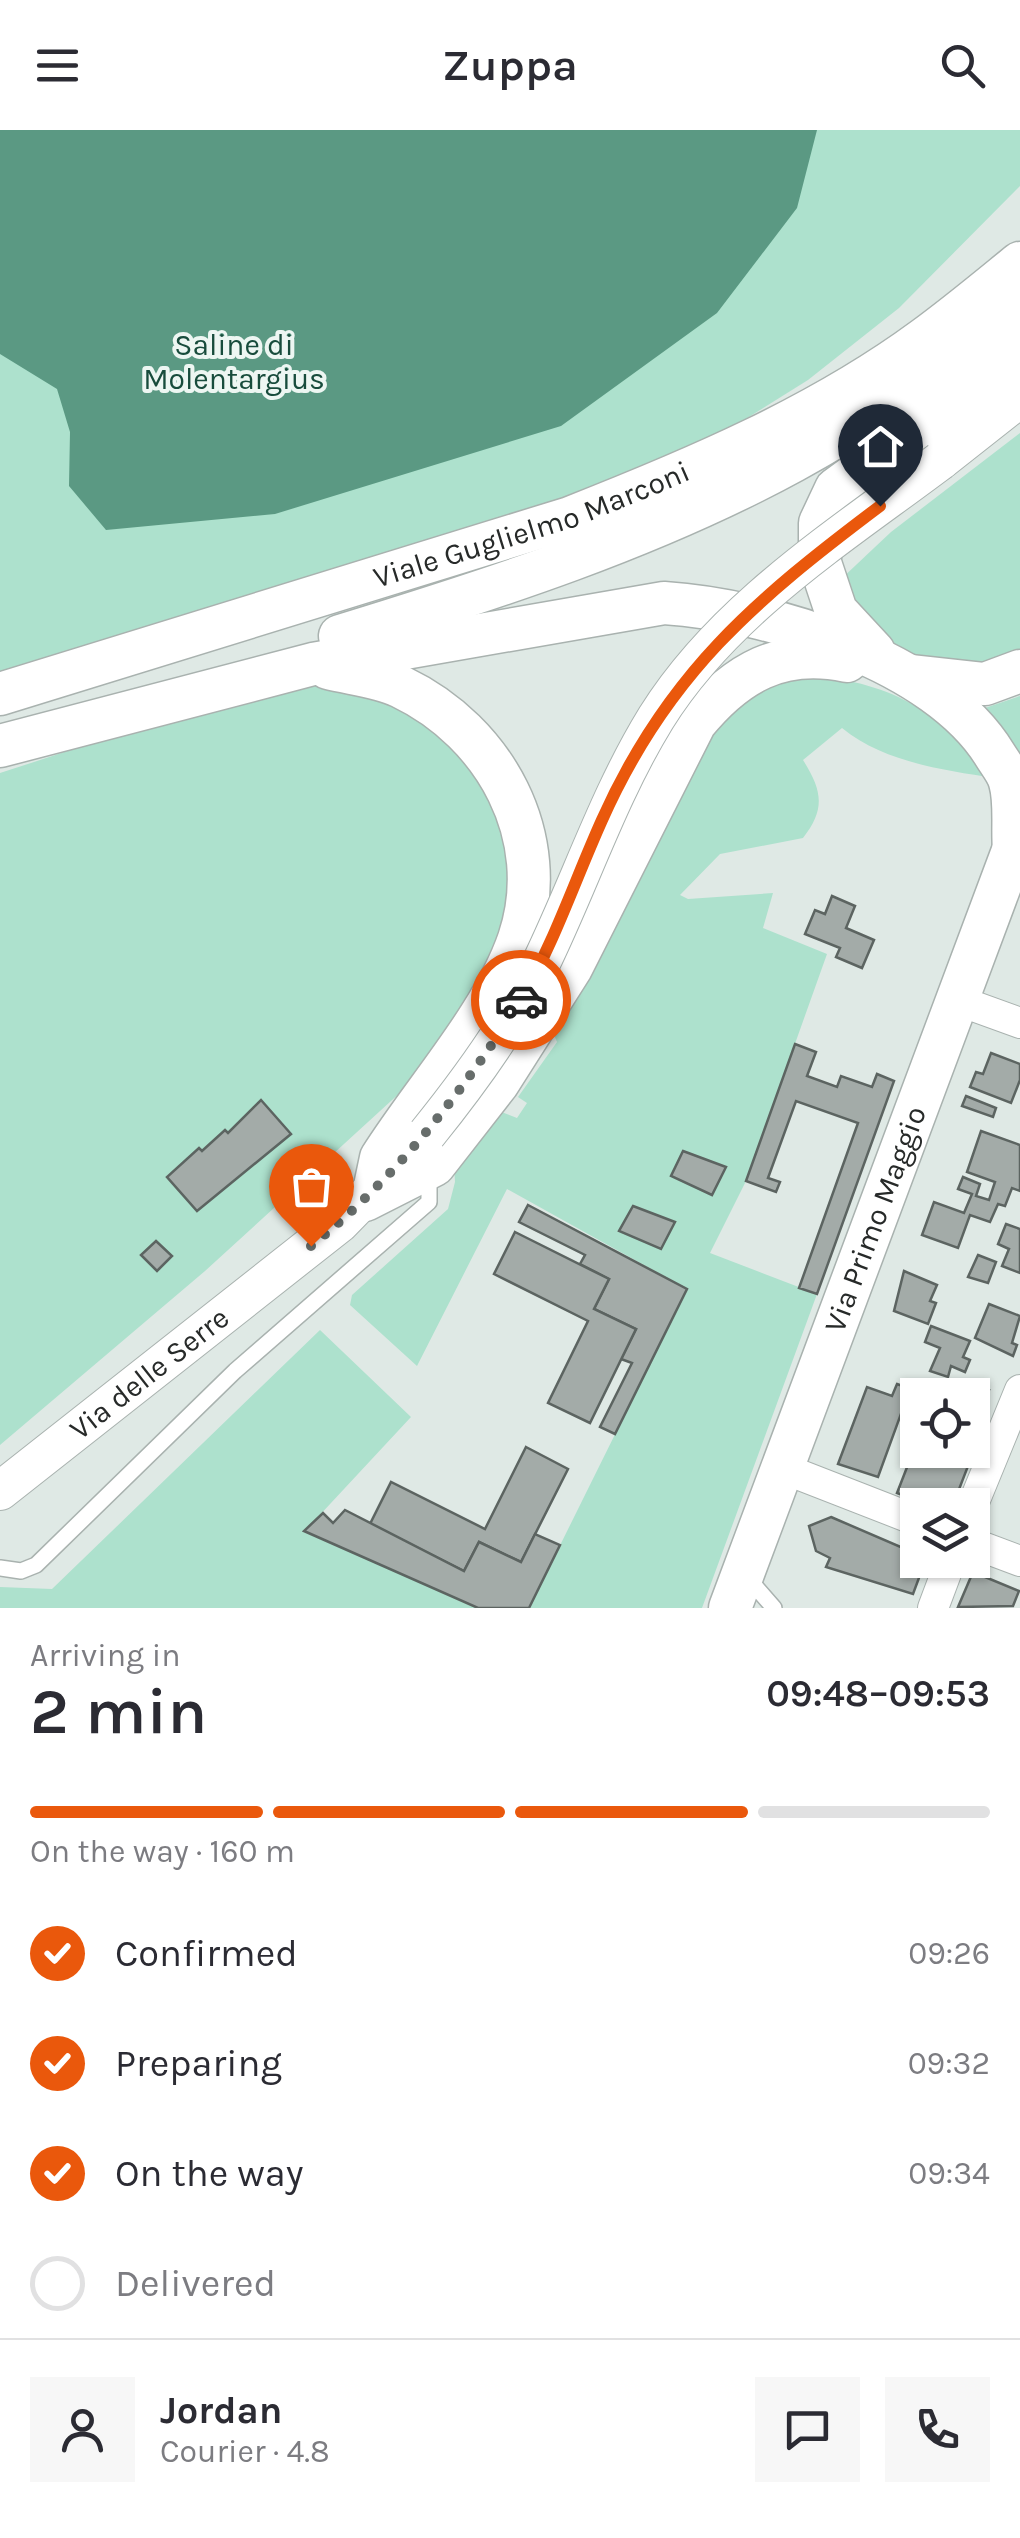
<!DOCTYPE html>
<html lang="en">
<head>
<meta charset="utf-8">
<style>
	body { margin:0; font-family:Karla,sans-serif; background:#f7f7f7; color:#2b2b33; height:100vh; display:flex; flex-direction:column; font-size:38px; white-space:nowrap }
	* { box-sizing:border-box; margin:0 }
	p { font-size:32px; color:#7c7c81 }
	.icon { flex:none; width:55px; height:55px; fill:none; stroke:currentColor; stroke-width:2; stroke-linecap:round; stroke-linejoin:round }
	.map { position:relative; height:1478px; overflow:hidden }
	.side { display:flex; flex-direction:column; background:#fff; flex:1 }
	.side>* { flex:none }
	.fabs { position:absolute; left:900px; top:1248px; display:grid; gap:20px }
	.fabs a { display:grid; place-items:center; width:90px; height:90px; border-radius:0px; background:#fff; box-shadow:0 2px 8px #0004; font-size:50px }
	.pin { position:absolute; display:grid; place-items:center; width:85px; height:85px; color:#fff; margin:-102px -42px; border-radius:50% 50% 50% 0; rotate:-45deg; box-shadow:0 0 10px #0007 }
	.pin .icon { rotate:45deg }
	.courier { position:absolute; display:grid; place-items:center; width:100px; height:100px; margin:-50px; border:8px solid #ea580c; border-radius:50%; background:#fff; color:#222; box-shadow:0 2px 12px #0007 }
	.overview em { font-style:normal; font-weight:600 }
	.overview div { display:flex; flex-direction:column-reverse }
	.overview { display:flex; align-items:center; justify-content:space-between; height:170px; padding:0 30px }
	h1 { font-size:65px; font-weight:600; line-height:75px }
	.bar { display:grid; grid-template-columns:repeat(4,1fr); gap:15px 10px; align-content:center; height:120px; padding:0 30px }
	.bar i { height:12px; border-radius:8px; background:#e1e1e2 }
	.bar .selected { background:#ea580c }
	.bar p { grid-column:span 4 }
	.line { display:flex; align-items:center; gap:25px; padding:0 30px; border-top:2px solid #e1e1e2 }
	.line div { flex:1 }
	.round { display:grid; place-items:center; flex:none; width:105px; height:105px; border-radius:0px; background:#f7f7f7 }
	ol { padding:0 30px; list-style:none }
	li { display:flex; align-items:center; gap:30px; height:110px }
	li p { margin-inline-start:auto }
	li .icon { padding:10px; border-radius:50%; background:#ea580c; color:#fff; stroke-width:4 }
	li:last-child { color:#7c7c81 }
	li i { width:55px; height:55px; border:5px solid #e1e1e2; border-radius:50% }
	header { display:flex; justify-content:space-between; align-items:center; height:130px; padding:0 30px; background:#fff; font-size:45px; font-weight:600 }
	.map>svg:first-child { display:block }
	.green { fill:#ade1cd }
	.water { fill:#5b9983 }
	.building { fill:#a3aba8; stroke:#5c6461; stroke-width:2.5 }
	.lines { fill:none; stroke-linecap:round; stroke-linejoin:round }
	.service-casing { stroke:#a9b2af; stroke-width:18 }
	.minor-casing { stroke:#a9b2af; stroke-width:32 }
	.tertiary-casing { stroke:#a9b2af; stroke-width:40 }
	.secondary-casing { stroke:#a9b2af; stroke-width:45 }
	.service { stroke:#fff; stroke-width:15 }
	.minor { stroke:#fff; stroke-width:30 }
	.tertiary { stroke:#fff; stroke-width:38 }
	.secondary { stroke:#fff; stroke-width:42 }
	.tertiary-bridge-casing { stroke:#a9b2af; stroke-width:40; stroke-linecap:butt }
	.tertiary-bridge { stroke:#fff; stroke-width:38 }
	.done { stroke:#676d6b; stroke-width:10; stroke-dasharray:0 18 }
	.route { stroke:#ea580c; stroke-width:12 }
	.labels { text-anchor:middle; dominant-baseline:central; stroke-width:8; stroke-linejoin:round; paint-order:stroke }
	.park-label { font-size:30px; fill:#184c3c; stroke:#edf6f2 }
	.street-label { font-size:30px; fill:#272a29; stroke:#edf6f2 }
</style>
</head>
<body>
<header><svg class="icon" aria-label="menu" viewBox="0 0 24 24"><path d="M4 6h16M4 12h16M4 18h16"/></svg>Zuppa<svg class="icon" aria-label="search" viewBox="0 0 24 24"><circle cx="10" cy="10" r="6"/><path d="M15 15l6 6"/></svg></header>
<div class="map">
<svg width="1020" height="1478" viewBox="0 0 1020 1478">
	<rect width="100%" height="100%" fill="#dfe9e5"/>
	<g class="green">
		<path d="M0,0H1020V56L899,178L808,250L728,300L602,357L0,549Z"/>
		<path d="M1020,303V531L1007,539L914,525L883,508L839,451L891,402Z"/>
		<path d="M776,544C878,546 930,570 995,648C942,640 884,632 842,598L803,630C822,660 826,679 803,708L720,724L680,765L688,769L773,763L763,798L827,824L746,1051L710,1123L817,1164L702,1478H529L687,1159L507,1059L417,1236L350,1175L352,1165L448,1079L455,1052L454,1034L499,981L517,988L527,973L518,967L557,912L549,893L712,595Z"/>
		<path d="M325,555L391,567L483,637L514,737L496,820L476,857L403,960L205,1141L0,1315V643C107,609 214,568 325,555Z"/>
		<path d="M1020,566V636L982,579Z"/>
		<path d="M320,1200L411,1287L304,1402L478,1478H0V1457L52,1459Z"/>
	</g>
	<path class="water" d="M0,0H817L797,78L717,183L561,296L275,384L106,400L69,356L70,302L57,259L0,224Z"/>
	<g class="building">
		<path d="M832,766L855,776L846,798L874,810L862,838L836,827L840,818L805,804L815,780L825,784Z"/>
		<path d="M795,914L816,922L807,946L837,957L841,946L872,957L877,944L894,951L817,1164L799,1158L858,993L796,971L768,1048L780,1052L776,1062L746,1051Z"/>
		<path d="M991,923L1020,934V950L1011,973L970,957L976,942L983,944Z"/>
		<path d="M966,966L996,978L993,987L962,976Z"/>
		<path d="M261,970L291,1004L197,1081L167,1047L199,1018L202,1021L225,1000L228,1003Z"/>
		<path d="M981,1001L1020,1015V1061L1012,1058L1005,1076L998,1074L990,1092L970,1085L958,1118L922,1105L934,1072L964,1083L972,1064L958,1059L963,1047L980,1054L976,1066L989,1070L995,1052L967,1042Z"/>
		<path d="M683,1021L726,1037L712,1065L671,1046Z"/>
		<path d="M528,1075L687,1159L615,1304L600,1297L632,1233L621,1229L636,1199L594,1179L609,1149L580,1134L585,1125L519,1092Z"/>
		<path d="M633,1076L675,1092L661,1119L619,1101Z"/>
		<path d="M1006,1094L1020,1099V1143L1002,1136L1009,1119L998,1114Z"/>
		<path d="M515,1102L609,1149L594,1179L636,1199L590,1293L548,1273L588,1191L494,1144Z"/>
		<path d="M156,1111L172,1126L157,1141L141,1125Z"/>
		<path d="M978,1125L996,1132L988,1153L968,1147Z"/>
		<path d="M904,1141L937,1155L930,1171L936,1173L928,1194L894,1181Z"/>
		<path d="M989,1174L1020,1186L1012,1213L1017,1215L1013,1226L975,1208Z"/>
		<path d="M931,1196L970,1211L963,1227L970,1230L965,1242L951,1236L948,1247L930,1241L940,1218L925,1212Z"/>
		<path d="M966,1251L989,1260L973,1298L972,1265H949L954,1253L963,1257Z"/>
		<path d="M897,1254L922,1263L917,1274L906,1270L878,1347L838,1334L867,1257L892,1266Z"/>
		<path d="M918,1309V1320L973,1323L953,1375H929L897,1363Z"/>
		<path d="M526,1317L568,1339L521,1432L479,1412L464,1441L370,1394L391,1352L485,1399Z"/>
		<path d="M345,1380L464,1441L479,1412L521,1432L535,1404L560,1415L529,1478H478L304,1401L323,1383L333,1393Z"/>
		<path d="M831,1387L917,1424L923,1437L913,1464L826,1437L830,1428L816,1421L809,1396Z"/>
		<path d="M973,1442L1019,1461L1013,1476L958,1477Z"/>
	</g>
	<g class="lines">
		<defs>
			<g id="service">
				<path d="M0,1438L21,1441L36,1435L235,1241L429,1072V1044"/>
				<path d="M747,1447L774,1478"/>
			</g>
			<g id="minor">
				<path d="M954,869L1020,893"/>
				<path d="M782,1338L918,1391"/>
				<path d="M972,1377L1020,1260"/>
				<path d="M972,1413L1020,1431"/>
				<path d="M933,1478L951,1430"/>
			</g>
			<g id="tertiary">
				<path d="M940,331L1020,268"/>
				<path id="s1" d="M0,1361L340,1093L427,1004"/>
			</g>
			<g id="secondary">
				<path d="M340,506C493,459 652,408 793,331C874,287 948,235 1020,179"/>
				<path d="M874,522L836,481L820,433V393L836,359L1020,225"/>
				<path d="M328,538C351,544 379,546 401,557C495,602 553,707 519,809C493,885 424,960 381,1028L374,1061"/>
				<path d="M912,546L985,554L1020,541"/>
				<path id="s2" d="M0,564L570,388C692,340 818,287 924,209C957,185 988,159 1020,133"/>
				<path d="M0,616L313,534L664,473C769,480 937,530 995,625C1000,633 1008,643 1010,652C1016,672 1012,699 1014,720"/>
				<path d="M365,1070L434,1035L498,953L571,838L695,593C736,543 781,517 847,531"/>
				<path id="s3" d="M730,1478L1020,702"/>
			</g>
		</defs>
		<use href="#service" class="service-casing"/>
		<use href="#minor" class="minor-casing"/>
		<use href="#tertiary" class="tertiary-casing"/>
		<use href="#secondary" class="secondary-casing"/>
		<use href="#service" class="service"/>
		<use href="#minor" class="minor"/>
		<use href="#tertiary" class="tertiary"/>
		<use href="#secondary" class="secondary"/>
		<defs>
			<path id="tertiary-bridge" d="M427,1004C469,952 511,895 540,835C580,753 608,666 656,588C724,479 839,407 940,331"/>
		</defs>
		<use href="#tertiary-bridge" class="tertiary-bridge-casing"/>
		<use href="#tertiary-bridge" class="tertiary-bridge"/>
	</g>
	<g class="lines">
		<path class="done" d="M311,1116C397,1047 462,963 521,870"/>
		<path class="route" d="M521,870C554,813 575,750 602,690C667,544 755,470 880,376"/>
	</g>
	<g class="labels">
		<g class="park-label">
			<text x="234" y="215">Saline di<tspan x="234" dy="34">Molentargius</tspan></text>
		</g>
		<g class="street-label">
			<text stroke="none"><textPath href="#s2" startOffset="558">Viale Guglielmo Marconi</textPath></text>
			<text stroke="none"><textPath href="#s3" startOffset="415">Via Primo Maggio</textPath></text>
			<text stroke="none"><textPath href="#s1" startOffset="190">Via delle Serre</textPath></text>
		</g>
	</g>
</svg>
<div class="fabs">
<a><svg class="icon" aria-label="locate" viewBox="0 0 24 24"><circle cx="12" cy="12" r="6"/><path d="M12 2v4M12 18v4M2 12h4M18 12h4"/></svg></a>
<a><svg class="icon" aria-label="layers" viewBox="0 0 24 24"><path d="M12 4l9 5-9 5-9-5zM3 14l9 5 9-5"/></svg></a>
</div>
<div class="pin" style="left:311px;top:1116px;background:#ea580c"><svg class="icon" aria-label="bag" viewBox="0 0 24 24"><path d="M5 8h14l-1 12H6zM9 8a3 3 0 0 1 6 0"/></svg></div>
<div class="pin" style="left:880px;top:376px;background:#1f2937"><svg class="icon" aria-label="home" viewBox="0 0 24 24"><path d="M3 11l9-7 9 7M6 9v11h12V9"/></svg></div>
<div class="courier" style="left:521px;top:870px"><svg class="icon" aria-label="car" viewBox="0 0 24 24"><path d="M5 17H2v-5l4-1 3-4h7l3 4 3 1v5h-3M9 17h6M6 11h13"/><circle cx="7" cy="17" r="2"/><circle cx="17" cy="17" r="2"/></svg></div>
</div>
<section class="side">
<div class="overview"><div><h1>2 min</h1><p>Arriving in</p></div><em>09:48–09:53</em></div>
<div class="bar"><i class="selected"></i><i class="selected"></i><i class="selected"></i><i></i><p>On the way · 160 m</p></div>
<ol>
<li><svg class="icon" aria-label="check" viewBox="0 0 24 24"><path d="M5 12l5 5 9-10"/></svg>Confirmed<p>09:26</p></li>
<li><svg class="icon" aria-label="check" viewBox="0 0 24 24"><path d="M5 12l5 5 9-10"/></svg>Preparing<p>09:32</p></li>
<li><svg class="icon" aria-label="check" viewBox="0 0 24 24"><path d="M5 12l5 5 9-10"/></svg>On the way<p>09:34</p></li>
<li><i></i>Delivered</li>
</ol>
<div class="line" style="height:180px"><a class="round"><svg class="icon" aria-label="person" viewBox="0 0 24 24"><circle cx="12" cy="8" r="4"/><path d="M4 21q1-7 8-7t8 7"/></svg></a><div><b>Jordan</b><p>Courier · 4.8</p></div><a class="round"><svg class="icon" aria-label="chat" viewBox="0 0 24 24"><path d="M4 5h16v11H9l-5 4z"/></svg></a><a class="round"><svg class="icon" aria-label="phone" viewBox="0 0 24 24"><path d="M5 4h4l2 5-3 2q2 4 5 5l2-3 5 2v4C11 20 4 13 5 4z"/></svg></a></div>
</section>
</body>
</html>
